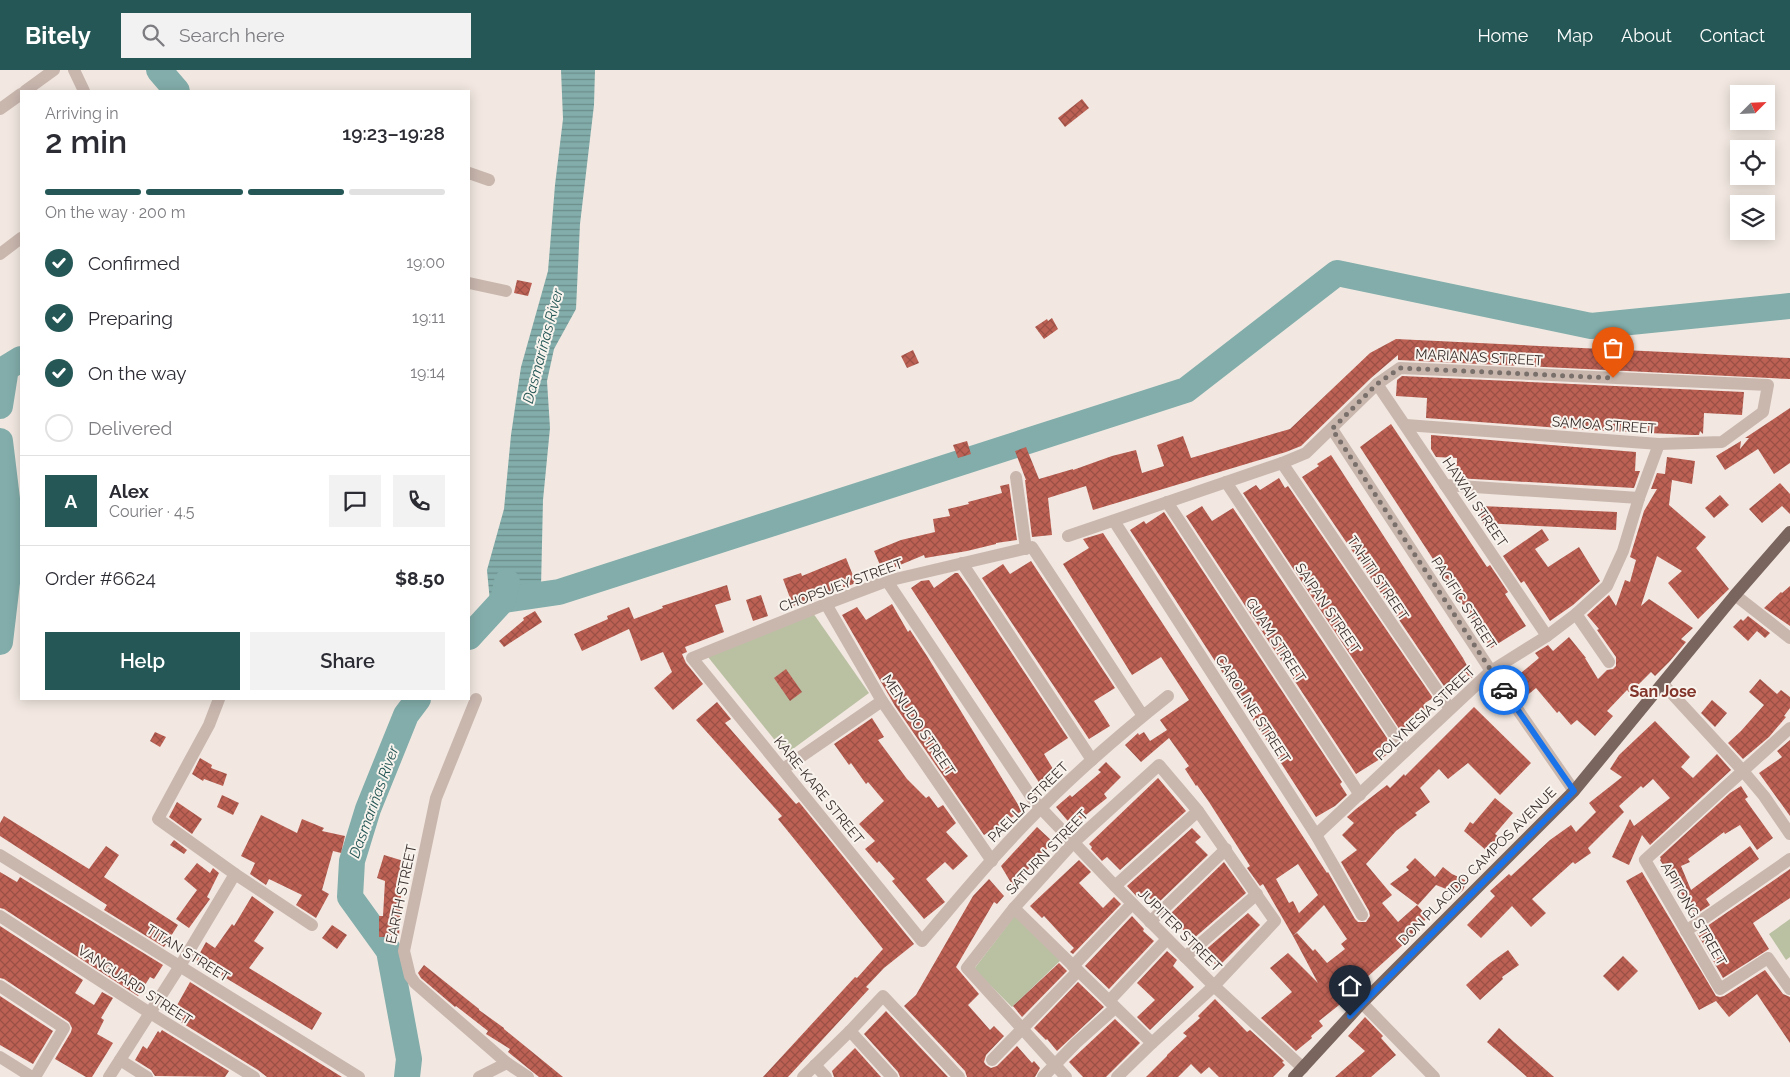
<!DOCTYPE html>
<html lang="en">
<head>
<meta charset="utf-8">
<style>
	body { margin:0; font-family:Raleway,sans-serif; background:#f2f2f3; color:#2b2b33; height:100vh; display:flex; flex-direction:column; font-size:19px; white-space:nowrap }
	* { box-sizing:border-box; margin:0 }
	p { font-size:16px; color:#7c7c81 }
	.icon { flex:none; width:28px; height:28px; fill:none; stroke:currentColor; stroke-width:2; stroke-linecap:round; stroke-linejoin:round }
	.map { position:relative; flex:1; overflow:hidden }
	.panel { position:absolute; left:20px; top:20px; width:450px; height:610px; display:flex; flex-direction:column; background:#fff; border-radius:0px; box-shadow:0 2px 12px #0003 }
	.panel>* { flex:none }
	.needle { width:32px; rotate:66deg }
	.controls { position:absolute; left:1730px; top:15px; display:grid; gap:10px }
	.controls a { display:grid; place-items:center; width:45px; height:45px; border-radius:0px; background:#fff; box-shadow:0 2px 12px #0003; font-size:25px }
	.pin { position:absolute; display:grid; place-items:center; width:42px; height:42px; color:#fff; margin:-51px -21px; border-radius:50% 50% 50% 0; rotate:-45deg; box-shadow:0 0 5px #0007 }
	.pin .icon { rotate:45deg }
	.courier { position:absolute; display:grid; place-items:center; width:50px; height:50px; margin:-25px; border:4px solid #1a73e8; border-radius:50%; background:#fff; color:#222; box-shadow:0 1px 6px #0007 }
	.headline em { font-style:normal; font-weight:600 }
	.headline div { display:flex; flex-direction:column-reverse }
	.headline { display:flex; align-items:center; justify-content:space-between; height:85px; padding:0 25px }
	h1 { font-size:32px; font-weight:600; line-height:38px }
	.bar { display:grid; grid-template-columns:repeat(4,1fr); gap:8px 5px; align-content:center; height:60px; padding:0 25px }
	.bar i { height:6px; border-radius:4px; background:#e1e1e2 }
	.bar .on { background:#245755 }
	.bar p { grid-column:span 4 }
	.line { display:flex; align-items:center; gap:12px; padding:0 25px; border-top:1px solid #e1e1e2 }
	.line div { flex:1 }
	.round { display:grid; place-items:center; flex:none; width:52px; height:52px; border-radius:0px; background:#f2f2f3 }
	ol { padding:0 25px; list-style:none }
	li { display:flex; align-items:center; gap:15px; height:55px }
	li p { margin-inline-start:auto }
	li .icon { padding:5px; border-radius:50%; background:#245755; color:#fff; stroke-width:4 }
	li:last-child { color:#7c7c81 }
	li i { width:28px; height:28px; border:2px solid #e1e1e2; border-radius:50% }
	.primary-button { display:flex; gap:10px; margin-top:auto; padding:10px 25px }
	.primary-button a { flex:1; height:58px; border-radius:0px; background:#245755; color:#fff; font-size:20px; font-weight:600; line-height:58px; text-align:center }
	.primary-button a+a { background:#f2f2f3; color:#2b2b33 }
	header { display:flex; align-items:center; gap:30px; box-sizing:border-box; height:70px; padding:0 25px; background:#245755; color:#fff }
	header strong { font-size:24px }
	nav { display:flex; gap:28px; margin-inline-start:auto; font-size:18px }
	.search { width:350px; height:45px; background:#f2f2f3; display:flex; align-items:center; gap:12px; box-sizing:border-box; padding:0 18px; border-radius:0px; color:#7c7c81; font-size:19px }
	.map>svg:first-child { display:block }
	.park { fill:#bac0a2 }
	.water { fill:url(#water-rules) }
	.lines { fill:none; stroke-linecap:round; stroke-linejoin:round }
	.river { stroke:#82adaa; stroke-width:26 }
	.building { fill:url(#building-cross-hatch); fill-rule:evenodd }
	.minor { stroke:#c9b7ae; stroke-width:12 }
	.major { stroke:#79645e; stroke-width:12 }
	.done { stroke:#796f6b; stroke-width:5; stroke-dasharray:0 9 }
	.route { stroke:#1a73e8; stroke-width:6 }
	.labels { text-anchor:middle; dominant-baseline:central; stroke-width:4; stroke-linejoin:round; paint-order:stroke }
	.street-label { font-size:14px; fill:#382e2b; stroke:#f9f3ee }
	.water-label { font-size:15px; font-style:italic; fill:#245755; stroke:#f9f3ee }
	.quarter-label { font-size:16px; font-weight:bold; fill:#82352a; stroke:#f9f3ee }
</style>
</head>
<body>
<header>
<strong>Bitely</strong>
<div class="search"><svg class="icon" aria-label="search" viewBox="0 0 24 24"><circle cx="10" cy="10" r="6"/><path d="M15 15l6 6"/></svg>Search here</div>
<nav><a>Home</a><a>Map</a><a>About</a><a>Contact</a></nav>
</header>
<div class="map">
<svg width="1790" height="1007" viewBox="0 0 1790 1007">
	<defs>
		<pattern id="water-rules" width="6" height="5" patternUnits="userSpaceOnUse" patternTransform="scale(1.25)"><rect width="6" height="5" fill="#82adaa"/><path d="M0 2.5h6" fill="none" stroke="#6b8d8b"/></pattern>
		<pattern id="building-cross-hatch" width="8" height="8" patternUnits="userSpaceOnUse" patternTransform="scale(1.25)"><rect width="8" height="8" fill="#bd6154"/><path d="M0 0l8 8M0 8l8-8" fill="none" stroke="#9b5046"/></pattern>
	</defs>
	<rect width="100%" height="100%" fill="#f2e8e1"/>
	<g class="park">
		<path d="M813,543L869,623L786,684L708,587Z"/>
		<path d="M1016,844L1062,889L1012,937L974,899Z"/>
		<path d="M1790,849V887L1786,890L1769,864Z"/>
	</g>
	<path class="water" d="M561,0H595L594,35L580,154L576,239L554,279L547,311L550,358L543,430L541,517L490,532L487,500L504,439L511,365L521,297L548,201L555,115L563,49Z"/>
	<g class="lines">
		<g class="river">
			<path d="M159,0L177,21"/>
			<path d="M0,336L6,298L21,289"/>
			<path d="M0,371L12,470L0,572"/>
			<path d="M503,530L559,522L1186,320L1337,203L1591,256L1790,236"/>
			<path d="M469,567L503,530L507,512"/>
			<path d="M407,1007L409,989L389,881L350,827L352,791L368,739L406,645L418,629"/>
		</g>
	</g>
	<g class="building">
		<path d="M1082,29L1089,38L1065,57L1058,48Z"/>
		<path d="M517,210L532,213L528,226L514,223Z"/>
		<path d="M1052,248L1058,259L1044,269L1035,257L1047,249L1048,251Z"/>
		<path d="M1396,269L1790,288V309L1398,290V285L1371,308L1301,376L1286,382L1093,440L1086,416L1048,428L1052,465L1032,467L1025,410H1026L1015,381L1026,377L1039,409L1073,399V400L1112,386L1136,380L1142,403L1164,396L1157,375L1183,366L1191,388L1290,359L1370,283Z"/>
		<path d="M913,280L919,293L907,298L901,286Z"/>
		<path d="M1402,306L1744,322L1742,345L1704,343L1703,364L1700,361L1699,365H1692L1586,360L1426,348L1427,328L1396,326L1397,310Z"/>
		<path d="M1790,338V393L1774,404L1758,379L1725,400L1716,386L1741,371L1740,379L1749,368H1745Z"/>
		<path d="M1391,354L1487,497L1490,495L1508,522L1505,524L1526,556L1491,578L1360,377Z"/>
		<path d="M1431,365L1636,382L1635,401H1640L1634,418L1456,408L1457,388L1436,387L1431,379Z"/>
		<path d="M967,371L971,384L958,388L953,375Z"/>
		<path d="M1331,385L1463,588L1473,607L1460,614L1459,611L1446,619L1302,407L1319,396L1317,394Z"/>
		<path d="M1667,387L1695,391L1692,414L1672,410L1669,435L1706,467L1696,478L1729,519L1698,549L1668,513L1682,501L1657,486L1641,536L1649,529L1693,558L1681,569L1686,572L1670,591L1655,606L1651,602L1630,623L1627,620L1607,641L1613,646L1595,666L1577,650L1571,655L1559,641L1557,643L1536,618L1524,628L1510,612L1539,588L1535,583L1548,575L1553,581L1569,567L1586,588H1585L1598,609L1607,600L1613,599L1616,596V587L1597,560L1599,559L1587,545L1609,525L1616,536L1625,510L1630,512L1636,490L1630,487L1644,441L1657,419H1651L1657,403L1665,404Z"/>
		<path d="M1279,408L1285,418L1288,416L1433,628L1425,633L1428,638L1409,650L1415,659L1404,666L1243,423L1256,415L1260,420Z"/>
		<path d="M1780,413L1790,424V444L1782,436L1762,453L1749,439Z"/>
		<path d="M1009,414L1017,470L996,473V474L967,481L925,488L924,485L883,502L874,481L901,470L935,462L933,449L950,446L948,439L969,434L968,432L1002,423L1000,416Z"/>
		<path d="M1720,425L1729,435L1714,448L1705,438Z"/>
		<path d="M1202,436L1212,451L1233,438L1391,674L1385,678L1388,684L1356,704L1186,446Z"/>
		<path d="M1481,436L1617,442L1616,460L1481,453Z"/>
		<path d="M1164,442L1342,712L1340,714L1347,725L1335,736L1316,747L1130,460L1144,451L1146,454Z"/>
		<path d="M1542,459L1549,470L1535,479L1548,497L1579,477L1600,511L1573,535L1550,551L1524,511L1521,513L1503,486Z"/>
		<path d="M1103,463L1327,803L1328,802L1355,849L1358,852H1366L1370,846L1369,841L1341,792L1357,780L1342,765L1354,753L1347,747L1356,739L1387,715L1390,718L1404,704L1405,706L1474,637L1531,693L1500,725L1468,693L1448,709L1439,699L1420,718L1430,732L1415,743L1417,745L1396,761L1366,794L1392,825L1382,833L1398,852L1417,835L1428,847L1414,861L1416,863L1365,909L1368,912L1319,951L1323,956L1311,966L1312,968L1296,981L1261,948L1292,922L1270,898L1288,883L1318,913L1293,866L1297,863L1313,881L1315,879L1327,893L1345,879L1341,874L1347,869L1324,835L1293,866L1263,814L1260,816L1247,798L1250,796L1209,732L1197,715L1196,716L1185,699L1189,696L1169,668L1141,692L1125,675L1138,663L1139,665L1144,662L1150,671L1167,660L1160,650L1189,630L1161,587L1132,605L1063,494L1089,478L1083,469ZM1298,794L1318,825L1299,843L1293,831L1289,833L1276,809Z"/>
		<path d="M846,488L856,513L793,536L783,509L801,503L802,506Z"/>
		<path d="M1031,491L1115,618L1094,631L1110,656L1089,669L982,508L1003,494L1010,504Z"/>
		<path d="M955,503H958L968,517L1068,668L1044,684L1056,704L1040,714L911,518L921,511L929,510L934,518Z"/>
		<path d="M727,515L731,530L715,535L724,562L685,577L687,582L682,584L686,593L703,614L673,640L654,618L672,602L663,582L641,591L629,559L582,581L574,564L608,549L607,546L629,537L634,549L663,538L662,536Z"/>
		<path d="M1790,516V556L1764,538L1781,522L1782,523Z"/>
		<path d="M761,525L768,546L753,551L746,530Z"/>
		<path d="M892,534L908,562L910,560L927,586L1022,741L984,765L895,636L842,545L857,537L866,550Z"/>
		<path d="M535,541L542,552L504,577L499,571L524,550L523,548Z"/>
		<path d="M1748,546L1770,563L1765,568L1757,561L1748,571L1733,557L1741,549L1743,551Z"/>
		<path d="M786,599L802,622L790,631L774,608Z"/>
		<path d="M1760,609L1777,624L1781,620L1790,627V638L1784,646L1786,647L1769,667L1743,689L1728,673L1741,661L1764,635L1749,622Z"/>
		<path d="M1712,630L1727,643L1715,657L1701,643Z"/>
		<path d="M717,632L731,649L725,653L796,734L799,732L914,874L884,898L866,917L869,919L788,1007H763L855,907L857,908L883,879L778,749L782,746L696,650Z"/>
		<path d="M872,648L884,667L878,670L907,709L926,728L929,726L938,738L943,735L956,753L946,762L968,786L953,800L945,792L926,809L945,832L924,849L892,811L895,809L879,791L877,793L865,779L875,771L859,754L884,731L868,712L866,714L851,693L849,695L834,674Z"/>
		<path d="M1655,651L1690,687L1681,697L1693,708L1717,684L1731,700L1650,775L1642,765L1629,795L1612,787L1630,749L1634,756L1670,728L1653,709L1643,718L1641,716L1619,736L1624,742L1588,778L1591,783L1575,794L1573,792L1532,829L1546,843L1531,857L1512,836L1481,868L1467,855L1495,826L1490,821L1509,804L1511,806L1550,770L1571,755L1576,762L1596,742L1589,733L1622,707L1610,699L1619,685Z"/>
		<path d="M155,662L166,667L160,677L150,671Z"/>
		<path d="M1790,670V746L1759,703L1782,687L1777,681Z"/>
		<path d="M200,688L212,695L211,698L227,704L223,716L204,709L203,711L192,704Z"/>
		<path d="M1106,692L1121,707L1104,724L1107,728L1072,756L1056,737L1070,725L1072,727L1101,702L1098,700Z"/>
		<path d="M1158,708L1186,741L1120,800L1107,787L1102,791L1091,779L1092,777L1089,774Z"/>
		<path d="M1741,716L1748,727L1745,729L1773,768L1757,780L1740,755L1725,764L1724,762L1688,789L1690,792L1681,796L1691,820L1750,776L1759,789L1706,829L1710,835L1695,845L1660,790L1661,789L1660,787L1730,723Z"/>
		<path d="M222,725L239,733L233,745L217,737Z"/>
		<path d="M1495,728L1513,743L1495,764L1499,767L1488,782L1464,761L1470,752L1473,754Z"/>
		<path d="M177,732L202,749L192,764L169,747Z"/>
		<path d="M261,745L297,763L302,749L324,758L322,761L345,766L341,783L333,781L322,820L329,824L316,848L296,835L302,825L269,809L266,815L250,804L255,793L241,786Z"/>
		<path d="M4,746L89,799L106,776L119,785L104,807L178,855L164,877L104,840L107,835L0,766V753Z"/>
		<path d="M1037,757L1053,772L1013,816L1001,796Z"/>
		<path d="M1192,758L1201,767L1195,772L1208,785L1156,835L1144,822L1138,828L1127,816Z"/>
		<path d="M174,770L187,780L184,784L170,775Z"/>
		<path d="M384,785L407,792L397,823L401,824L399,867H379V846H383L385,811L377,808Z"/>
		<path d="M1415,788L1435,807L1443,797L1452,804L1467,811L1463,820L1459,824L1436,815L1418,835L1390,814L1409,800L1406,797Z"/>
		<path d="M1079,790L1091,802L1079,813L1103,838L1114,827L1121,834L1073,884L1070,882L1074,878L1067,871L1044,846L1042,848L1030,836Z"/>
		<path d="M1224,792L1246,823L1193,869L1168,846Z"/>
		<path d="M197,793L210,803L213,798L219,803L207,827L210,829L189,858L176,849L197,820L184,809Z"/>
		<path d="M1790,799V828L1753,853L1769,879L1723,908L1697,863Z"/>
		<path d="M0,802L17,812L20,807L163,895L154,909L150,907L138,926L4,839L0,838Z"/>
		<path d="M1642,802L1716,926L1720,927L1724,926L1765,900L1783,924L1790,927V973L1757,924L1729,947L1716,931L1699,940L1626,811Z"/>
		<path d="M989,809L1004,826L997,834L994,832L956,897L979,924L968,935L990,960L994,956L1004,966L986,985L984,992L986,995L991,998L997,996L1017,976L1032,993L1034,991L1040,998L1035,1007H967L965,1001L904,936L916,925L973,826Z"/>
		<path d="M252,826L274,842L254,871L264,878L249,898L322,943L312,960L196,890L206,872L215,878L232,854L234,856Z"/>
		<path d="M1248,843L1260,855L1218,897L1203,882Z"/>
		<path d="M1132,846L1144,859L1143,861L1154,871L1109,919L1085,896Z"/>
		<path d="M332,855L347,865L337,879L322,868Z"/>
		<path d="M0,856L83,910L75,923L94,935L102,922L113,928L101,948L104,950L97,964L113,973L92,1007H86L55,989L71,962L72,958L69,952L4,909L0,908Z"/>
		<path d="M1508,880L1519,895L1502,907L1503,909L1480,930L1466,915L1490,893Z"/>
		<path d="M1167,881L1177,890L1173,896L1194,917L1150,960L1137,947L1155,930L1137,913Z"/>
		<path d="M1623,886L1638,901L1618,921L1603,906Z"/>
		<path d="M1059,893L1067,901L1022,947L1013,936Z"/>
		<path d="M424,895L479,939V940L504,958V959L563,1007H539L508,982L510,979L486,964L488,961L456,936L455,937L421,908L418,903Z"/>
		<path d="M190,912L276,966L342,1007H267L258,1000L171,946Z"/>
		<path d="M1078,912L1104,937L1057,981L1047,969L1046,970L1034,958Z"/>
		<path d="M0,926L53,961L33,994L0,975Z"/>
		<path d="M1215,929L1247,962L1250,960L1284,991L1282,992L1285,995L1273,1007H1219L1209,997L1201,1004L1191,994L1178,1007H1146L1167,986V985L1187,966L1183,963L1200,948L1198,946Z"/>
		<path d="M886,941L948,1007H900L898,1002L864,964Z"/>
		<path d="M1365,947L1383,966L1381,968L1396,985L1371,1007H1335L1365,981L1348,966Z"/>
		<path d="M1115,949L1140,973L1106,1007H1083L1069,992Z"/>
		<path d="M1499,958L1514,972L1554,1007H1527L1510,992L1487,972Z"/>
		<path d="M162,960L229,1001L225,1007L155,1006L151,1000L135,990L143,976L147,979L158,961L160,963Z"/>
		<path d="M855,978L881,1007H834L832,1001Z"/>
	</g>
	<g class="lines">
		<g class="minor">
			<path d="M74,0L84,21"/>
			<path d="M25,21L54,0"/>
			<path d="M0,39L21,24"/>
			<path d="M469,103L489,110"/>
			<path d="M0,184L21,168"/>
			<path d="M469,213L506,221"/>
			<path d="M1377,314L1547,566"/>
			<path d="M1332,359L1491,601L1574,721"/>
			<path d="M1282,393L1450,639"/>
			<path d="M1016,407L1026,479"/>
			<path d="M1226,412L1405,681"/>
			<path d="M1445,415L1639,428"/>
			<path d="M1167,432L1360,725"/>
			<path d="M1114,451L1316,765L1362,845"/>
			<path d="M1068,466L1282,393L1306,383L1377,314L1400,298L1768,315L1763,342L1722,372L1659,374L1406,355"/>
			<path d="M962,493L1092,690"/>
			<path d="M887,511L1034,731L1115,816L1214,916L1303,998"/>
			<path d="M1735,525L1790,568"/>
			<path d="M826,534L882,631L992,791"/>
			<path d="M1576,544L1609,592"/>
			<path d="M1663,614L1743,701L1764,726L1790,764"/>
			<path d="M219,629L209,655L158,749L235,804L312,855"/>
			<path d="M476,629L436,728L404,881L410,906L415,913L507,993L528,1007"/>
			<path d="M1143,646L1032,477L887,511L826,534L692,588L922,871C961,826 999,779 1042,737C1081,698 1124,661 1168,626"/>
			<path d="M1790,658L1645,790L1720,919L1768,888L1790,919"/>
			<path d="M783,699L882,631"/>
			<path d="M1316,765L1491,601L1547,566L1576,544L1607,516L1623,481L1639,428L1659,374"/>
			<path d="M0,785L359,1007"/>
			<path d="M1115,816L1198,741"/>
			<path d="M1014,838L1152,973"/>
			<path d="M0,846L150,943L254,1007"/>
			<path d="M1150,852L1226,779"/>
			<path d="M1686,861L1790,789"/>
			<path d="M1185,887L1257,824"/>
			<path d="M1073,896L1132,834"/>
			<path d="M0,916L64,958L35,1007"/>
			<path d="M1109,931L1167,869"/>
			<path d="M1362,933L1434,1007"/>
			<path d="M850,961L892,1007"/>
			<path d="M0,987L32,1007"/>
			<path d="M120,990L147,1007"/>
			<path d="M992,990L1078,901"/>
			<path d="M815,995L826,1007"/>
			<path d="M109,1007L180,896L235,804"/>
			<path d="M479,1007L507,993"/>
			<path d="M803,1007L850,961L883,926L959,1007"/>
			<path d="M1043,1007L1076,973L1115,938"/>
			<path d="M1066,1007L967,898L1014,838L1073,773L1159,695L1198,741L1275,851L1214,916L1152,973L1117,1007"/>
		</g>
		<path class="major" d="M1294,1007L1362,933L1574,721L1735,525L1790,462"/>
	</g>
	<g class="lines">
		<path class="done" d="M1504,620L1332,359L1377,314L1400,298L1613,308"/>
		<path class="route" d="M1350,946L1574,721L1504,620"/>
	</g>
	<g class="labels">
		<g class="street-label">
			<text transform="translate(1479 287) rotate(3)">MARIANAS STREET</text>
			<text transform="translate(1604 355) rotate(4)">SAMOA STREET</text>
			<text transform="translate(1475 432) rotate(56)">HAWAII STREET</text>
			<text transform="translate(1378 508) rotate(56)">TAHITI STREET</text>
			<text transform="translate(841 515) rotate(-20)">CHOPSUEY STREET</text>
			<text transform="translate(1464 533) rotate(57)">PACIFIC STREET</text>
			<text transform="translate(1328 538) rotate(56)">SAIPAN STREET</text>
			<text transform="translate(1276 570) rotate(57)">GUAM STREET</text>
			<text transform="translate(1253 639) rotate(57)">CAROLINE STREET</text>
			<text transform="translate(1425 643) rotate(-43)">POLYNESIA STREET</text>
			<text transform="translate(919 655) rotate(56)">MENUDO STREET</text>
			<text transform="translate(819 720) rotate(51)">KARE-KARE STREET</text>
			<text transform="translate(1028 732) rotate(-45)">PAELLA STREET</text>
			<text transform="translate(1047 782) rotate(-46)">SATURN STREET</text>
			<text transform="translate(1477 796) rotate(-45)">DON PLACIDO CAMPOS AVENUE</text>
			<text transform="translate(401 824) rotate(-78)">EARTH STREET</text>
			<text transform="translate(1694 844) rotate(60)">APITONG STREET</text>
			<text transform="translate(1180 860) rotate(45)">JUPITER STREET</text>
			<text transform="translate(188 883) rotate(32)">TITAN STREET</text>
			<text transform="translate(135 915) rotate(33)">VANGUARD STREET</text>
		</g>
		<g class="water-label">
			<text transform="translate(543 276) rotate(-75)">Dasmariñas River</text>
			<text transform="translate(374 732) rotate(-70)">Dasmariñas River</text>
		</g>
		<g class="quarter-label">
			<text x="1663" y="621">San Jose</text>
		</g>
	</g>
</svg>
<div class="controls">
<a><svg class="needle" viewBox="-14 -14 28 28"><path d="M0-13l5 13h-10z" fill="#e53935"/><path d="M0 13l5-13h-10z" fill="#7c7c81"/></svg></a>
<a><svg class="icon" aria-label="locate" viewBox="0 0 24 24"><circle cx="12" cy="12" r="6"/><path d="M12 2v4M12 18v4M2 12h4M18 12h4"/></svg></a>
<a><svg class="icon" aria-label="layers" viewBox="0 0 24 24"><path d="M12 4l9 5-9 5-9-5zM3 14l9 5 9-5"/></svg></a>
</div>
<div class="pin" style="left:1613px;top:308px;background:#ea580c"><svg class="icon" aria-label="bag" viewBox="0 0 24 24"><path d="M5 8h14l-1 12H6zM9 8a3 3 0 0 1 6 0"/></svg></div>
<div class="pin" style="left:1350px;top:946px;background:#1f2937"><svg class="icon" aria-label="home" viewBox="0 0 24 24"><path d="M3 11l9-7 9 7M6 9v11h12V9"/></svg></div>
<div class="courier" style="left:1504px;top:620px"><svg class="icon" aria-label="car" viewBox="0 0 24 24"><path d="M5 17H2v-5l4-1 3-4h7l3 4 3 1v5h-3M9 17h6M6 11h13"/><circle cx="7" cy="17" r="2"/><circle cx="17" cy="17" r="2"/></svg></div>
<section class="panel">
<div class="headline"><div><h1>2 min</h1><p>Arriving in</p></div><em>19:23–19:28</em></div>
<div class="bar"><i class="on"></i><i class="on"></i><i class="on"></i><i></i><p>On the way · 200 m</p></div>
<ol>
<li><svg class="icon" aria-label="check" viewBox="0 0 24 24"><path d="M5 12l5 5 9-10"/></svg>Confirmed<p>19:00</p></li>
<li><svg class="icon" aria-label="check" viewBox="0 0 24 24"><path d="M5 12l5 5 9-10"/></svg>Preparing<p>19:11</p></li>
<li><svg class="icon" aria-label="check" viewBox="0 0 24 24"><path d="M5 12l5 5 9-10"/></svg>On the way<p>19:14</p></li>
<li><i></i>Delivered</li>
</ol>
<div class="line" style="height:90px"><b class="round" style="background:#245755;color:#fff">A</b><div><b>Alex</b><p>Courier · 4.5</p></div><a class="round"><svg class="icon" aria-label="chat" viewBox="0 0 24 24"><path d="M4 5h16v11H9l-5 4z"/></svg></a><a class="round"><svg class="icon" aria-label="phone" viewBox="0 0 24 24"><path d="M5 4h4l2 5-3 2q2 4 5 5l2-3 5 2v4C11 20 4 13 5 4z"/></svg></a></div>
<div class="line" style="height:65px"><div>Order #6624</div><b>$8.50</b></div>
<div class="primary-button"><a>Help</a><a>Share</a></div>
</section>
</div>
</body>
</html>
